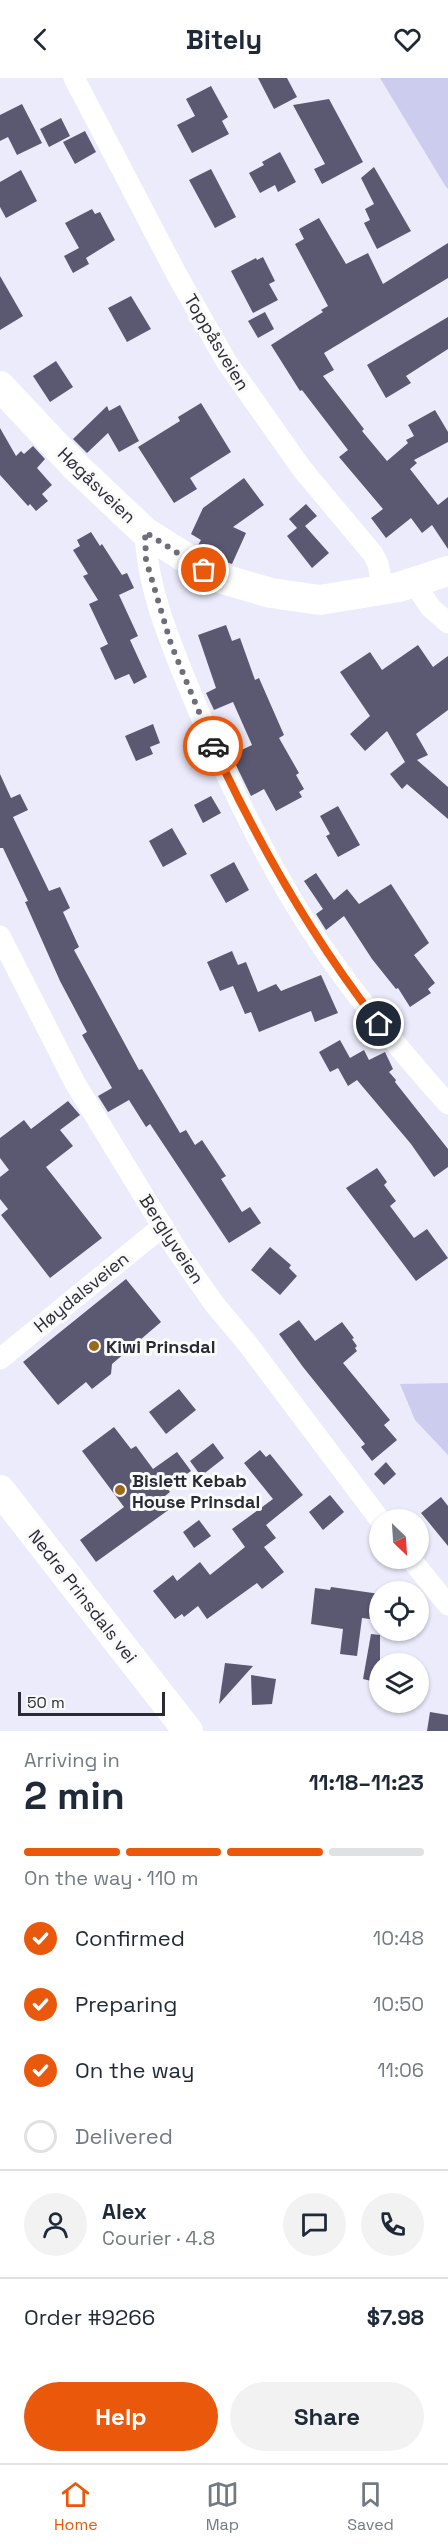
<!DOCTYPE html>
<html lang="en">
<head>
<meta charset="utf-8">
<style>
	body { margin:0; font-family:"Space Grotesk",sans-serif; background:#f2f2f3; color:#1f2937; height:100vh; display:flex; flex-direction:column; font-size:22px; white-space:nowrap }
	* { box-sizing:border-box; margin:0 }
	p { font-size:20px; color:#747a83 }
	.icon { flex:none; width:33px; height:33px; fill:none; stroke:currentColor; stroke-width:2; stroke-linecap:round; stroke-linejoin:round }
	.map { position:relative; height:1653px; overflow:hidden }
	.panel { display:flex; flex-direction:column; background:#fff; flex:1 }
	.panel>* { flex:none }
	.needle { width:39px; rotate:155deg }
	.fabs { position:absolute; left:369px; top:1431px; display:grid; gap:12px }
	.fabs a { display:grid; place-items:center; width:60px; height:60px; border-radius:50%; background:#fff; box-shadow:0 2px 4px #0004; font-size:30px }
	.scale { position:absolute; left:18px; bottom:15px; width:147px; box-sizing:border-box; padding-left:6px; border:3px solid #2a2a35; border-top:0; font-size:16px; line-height:21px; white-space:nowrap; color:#2a2a35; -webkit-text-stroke:4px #fafafa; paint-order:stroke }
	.pin { position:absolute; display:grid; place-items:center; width:51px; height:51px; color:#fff; margin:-26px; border:3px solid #fff; border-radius:50%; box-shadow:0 2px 6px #0007 }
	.courier { position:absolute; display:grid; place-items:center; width:60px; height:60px; margin:-30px; border:4px solid #ea580c; border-radius:50%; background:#fff; color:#222; box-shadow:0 2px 8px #0007 }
	.head em { font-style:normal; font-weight:800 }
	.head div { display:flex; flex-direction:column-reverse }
	.head { display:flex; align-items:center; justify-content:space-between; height:102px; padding:0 24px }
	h1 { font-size:39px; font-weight:800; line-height:45px }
	.bar { display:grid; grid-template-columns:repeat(4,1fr); gap:9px 6px; align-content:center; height:72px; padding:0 24px }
	.bar i { height:8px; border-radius:4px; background:#e0e1e3 }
	.bar .active { background:#ea580c }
	.bar p { grid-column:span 4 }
	.line { display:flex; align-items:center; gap:15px; padding:0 24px; border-top:2px solid #e0e1e3 }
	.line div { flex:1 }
	.round { display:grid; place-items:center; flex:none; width:63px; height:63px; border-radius:32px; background:#f2f2f3 }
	ol { padding:0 24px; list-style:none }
	li { display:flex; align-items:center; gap:18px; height:66px }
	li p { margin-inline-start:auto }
	li .icon { padding:6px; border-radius:50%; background:#ea580c; color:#fff; stroke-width:4 }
	li:last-child { color:#747a83 }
	li i { width:33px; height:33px; border:3px solid #e0e1e3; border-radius:50% }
	.action { display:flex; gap:12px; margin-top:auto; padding:12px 24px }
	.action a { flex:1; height:69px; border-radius:36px; background:#ea580c; color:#fff; font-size:24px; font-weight:800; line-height:69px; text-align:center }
	.action a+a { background:#f2f2f3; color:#1f2937 }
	header { display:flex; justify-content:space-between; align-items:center; height:78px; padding:0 24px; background:#fff; font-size:27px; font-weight:800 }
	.menu { display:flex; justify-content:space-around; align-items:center; height:84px; border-top:2px solid #e0e1e3; background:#fff; font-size:16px; color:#747a83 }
	.menu a { display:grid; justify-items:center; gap:3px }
	.menu .active { color:#ea580c }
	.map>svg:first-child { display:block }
	.green { fill:#ccccef }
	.building { fill:#5a5971 }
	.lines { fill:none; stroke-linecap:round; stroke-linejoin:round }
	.street { stroke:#fff; stroke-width:21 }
	.secondary { stroke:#fff; stroke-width:30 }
	.done { stroke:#6e6e7b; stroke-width:6; stroke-dasharray:0 10.8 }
	.route { stroke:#ea580c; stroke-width:8 }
	.poi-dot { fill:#986a1a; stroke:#fafafa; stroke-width:2 }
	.labels { text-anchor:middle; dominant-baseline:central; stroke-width:6; stroke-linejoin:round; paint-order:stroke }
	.street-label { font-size:18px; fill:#2a2a35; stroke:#fafafa }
	.poi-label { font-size:18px; font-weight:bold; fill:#2a2a35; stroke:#fafafa; text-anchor:start }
</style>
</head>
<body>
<header><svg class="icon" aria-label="back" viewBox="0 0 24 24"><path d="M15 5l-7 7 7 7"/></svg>Bitely<svg class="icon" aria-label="heart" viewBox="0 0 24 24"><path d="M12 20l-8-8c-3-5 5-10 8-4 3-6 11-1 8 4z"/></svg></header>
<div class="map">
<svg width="448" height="1653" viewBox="0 0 448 1653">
	<rect width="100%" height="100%" fill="#ebebfc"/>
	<g class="green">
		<path d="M380,0H448V111L446,109Z"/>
		<path d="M448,1305V1377L415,1342L400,1306Z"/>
	</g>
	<g class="building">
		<path d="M258,0H287L297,19L274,31Z"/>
		<path d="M211,8L228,39L222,43L229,56L192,75L177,47L195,38L186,21Z"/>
		<path d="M329,21L363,84L322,106L314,91L325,86L293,27Z"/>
		<path d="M22,26L42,65L17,77L8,59L0,63V37Z"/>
		<path d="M61,40L70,58L49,69L40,51Z"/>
		<path d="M85,53L96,74L75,86L63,64Z"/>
		<path d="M280,74L296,104L278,114L275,107L260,115L249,95L264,87L262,84Z"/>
		<path d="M374,89L411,153L377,171L364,145L370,142L365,131L374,126L361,100Z"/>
		<path d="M211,91L236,139L215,150L189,102Z"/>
		<path d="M21,92L37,123L6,140L0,129V104Z"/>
		<path d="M92,131L95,136L100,134L115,162L86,180L89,186L73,195L64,178L79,170L65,145Z"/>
		<path d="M319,140L346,186L368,175L383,206L448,165V200L324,275L334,292L323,298L364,351L362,353L387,383L408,365L406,362L414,358L408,347L435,332L448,354V364L414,382L417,385L410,391L438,427L448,419V471L432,447L422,455L411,440L386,460L371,440L383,431L339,379L348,372L302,312L300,313L271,267L323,234L321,232L328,228L295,166L304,161L299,151Z"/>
		<path d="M263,179L275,203L269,206L278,222L253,235L231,193L256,180L257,182Z"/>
		<path d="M0,198L23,238L0,252Z"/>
		<path d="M131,218L151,251L127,264L108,230Z"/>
		<path d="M265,234L274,251L258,260L248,243Z"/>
		<path d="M448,239V271L406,298L411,305L386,320L367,287Z"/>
		<path d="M56,283L73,309L50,324L33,298Z"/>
		<path d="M201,325L231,374L190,400L197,411L174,425L138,369L180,343L178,339Z"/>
		<path d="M120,327L139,363L119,374L108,355L87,375L73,361L107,328L109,333Z"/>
		<path d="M0,350L16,378L21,373L24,376L33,368L45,381L37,390L52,407L42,416L48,423L36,433L30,426L28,428L0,397Z"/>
		<path d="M244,400L264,427L233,449L246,455L232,486L223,483L198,467L201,462L191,456L203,430Z"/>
		<path d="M306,426L317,438L305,448L329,475L312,490L287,458L297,450L289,441Z"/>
		<path d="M91,454L100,468L102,466L122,497L127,495L134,510L119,517L138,558L130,562L147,599L134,606L129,596L115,602L100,570L108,566L89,526L98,522L83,498L88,496L73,472L80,468L77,462Z"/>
		<path d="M226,547L232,563L240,560L255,602L259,600L284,657L279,660L299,695L296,697L304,711L299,714L302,719L276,733L264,711L251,718L231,677L252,667L233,624L214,632L206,615L216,610L198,557Z"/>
		<path d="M418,567L433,589L448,578V632L416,656L428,677L417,682L448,709V741L407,706L402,711L390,696L405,684L387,653L365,673L350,656L370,638L340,594L370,574L382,592Z"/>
		<path d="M153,646L160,665L150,669L153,676L136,683L125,658Z"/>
		<path d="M0,696L11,720L20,716L28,732L13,739L49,813L60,809L70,830L63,834L79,869L74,872L139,992L142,991L180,1055L186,1052L195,1067L202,1062L226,1098L221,1101L242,1134L250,1129L261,1145L229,1165L150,1046L146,1049L129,1022L108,1034L98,1018L112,1010L82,957L87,954L60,903L25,824L28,823L3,770H0Z"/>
		<path d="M211,718L221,735L203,745L194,727Z"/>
		<path d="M338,728L360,767L338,779L326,758L330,756L320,738Z"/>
		<path d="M172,750L187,776L163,789L149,763Z"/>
		<path d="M234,784L249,812L226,825L210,797Z"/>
		<path d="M316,795L334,822L347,811L359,826L391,806L429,865L414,877L435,905L428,911L431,915L410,929L398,910L396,911L372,881L344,838L326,852L316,836L323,831L304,803Z"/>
		<path d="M232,873L238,887L246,884L258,914L276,906L281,913L321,897L338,935L315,944L311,933L259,954L251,934L245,936L233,908L220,913L207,884Z"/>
		<path d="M340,962L350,980L364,972L369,982L385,974L393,991L389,994L396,1002L395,1004L448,1071V1089L434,1099L411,1066L357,1002L348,1008L338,990L330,994L319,974Z"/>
		<path d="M68,1023L80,1037L60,1052L73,1068L46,1089L102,1160L50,1200L1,1137L8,1131L0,1121V1099L9,1092L0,1080V1060L24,1042L31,1051Z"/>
		<path d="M377,1090L387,1104L384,1107L396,1123L390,1128L414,1160L427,1151L448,1180L416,1203L346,1110Z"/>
		<path d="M270,1169L291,1187L289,1190L297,1198L280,1217L251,1192Z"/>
		<path d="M126,1201L161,1244L112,1286L111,1296L92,1311L86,1304L58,1327L23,1284Z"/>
		<path d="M299,1242L315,1263L342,1244L354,1260L352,1261L357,1268L355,1270L357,1273L343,1285L390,1342L384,1347L397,1362L372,1383L361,1369L365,1366L303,1289L279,1256Z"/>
		<path d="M179,1311L196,1332L166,1356L149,1334Z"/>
		<path d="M114,1349L131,1371L136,1368L153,1391L177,1374L191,1393L167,1410L170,1414L165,1418L174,1428L96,1484L80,1462L124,1429L82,1373Z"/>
		<path d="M213,1365L224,1380L201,1398L190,1383Z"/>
		<path d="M260,1372L266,1379L270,1376L303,1417L266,1447L276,1460L264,1469L284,1494L262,1511L257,1505L207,1541L198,1528L184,1539L182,1536L175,1541L153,1513L173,1497L177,1503L200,1484L210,1497L245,1469L232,1451L273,1421L244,1385Z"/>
		<path d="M386,1384L396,1396L384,1407L374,1396Z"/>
		<path d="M330,1417L344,1434L323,1452L309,1434Z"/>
		<path d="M441,1419L448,1428V1468L421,1435Z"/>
		<path d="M199,1442L211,1458L194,1470L183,1454Z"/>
		<path d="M331,1509L380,1516L378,1542L362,1540L357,1578L340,1576L343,1551L311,1546L315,1510L330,1512Z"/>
		<path d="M371,1556L380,1557V1605L363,1601Z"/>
		<path d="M225,1585L253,1588L219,1626Z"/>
		<path d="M251,1597L276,1601L272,1626L252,1627Z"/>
		<path d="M430,1634L448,1637V1653H427Z"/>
	</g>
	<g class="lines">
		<g class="street">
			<path d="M74,0L177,197L226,283L302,391L373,476L378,486L383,512"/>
			<path d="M145,454C147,510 170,564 191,615C227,703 269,791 323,870C361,925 403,976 448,1026"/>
			<path d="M414,505L431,530L448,545"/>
			<path d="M0,858L75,1005L178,1174L215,1227L247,1265L380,1442"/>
			<path d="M0,1281L163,1148"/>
			<path d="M410,1480L448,1527"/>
		</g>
		<g class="secondary">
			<path d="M0,308L75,388L145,454L216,499L271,515L320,522L399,509L448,493"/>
			<path d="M0,1412L188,1653"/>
		</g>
	</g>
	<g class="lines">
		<path class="done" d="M204,492L145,454L146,482L171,566L213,668"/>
		<path class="route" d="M213,668C259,767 312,860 379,946"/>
	</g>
	<g class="poi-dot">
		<circle cx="94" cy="1268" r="6"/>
		<circle cx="120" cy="1412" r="6"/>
	</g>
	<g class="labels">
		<g class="street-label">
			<text transform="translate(217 264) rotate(59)">Toppåsveien</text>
			<text transform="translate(97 407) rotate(44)">Høgåsveien</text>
			<text transform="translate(172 1161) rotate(57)">Berglyveien</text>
			<text transform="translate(81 1214) rotate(-39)">Høydalsveien</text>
			<text transform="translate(83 1518) rotate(52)">Nedre Prinsdals vei</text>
		</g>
		<g class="poi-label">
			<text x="106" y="1268">Kiwi Prinsdal</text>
			<text x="132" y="1402">Bislett Kebab<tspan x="132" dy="21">House Prinsdal</tspan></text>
		</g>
	</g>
</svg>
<div class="fabs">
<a><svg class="needle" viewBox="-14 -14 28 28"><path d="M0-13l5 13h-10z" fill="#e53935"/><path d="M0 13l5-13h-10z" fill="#747a83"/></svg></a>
<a><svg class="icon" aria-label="locate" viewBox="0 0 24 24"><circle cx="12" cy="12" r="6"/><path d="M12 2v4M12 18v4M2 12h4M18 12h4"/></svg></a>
<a><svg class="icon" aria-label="layers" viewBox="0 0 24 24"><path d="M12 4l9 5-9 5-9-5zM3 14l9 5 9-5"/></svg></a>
</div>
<div class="scale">50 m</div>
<div class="pin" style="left:204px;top:492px;background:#ea580c"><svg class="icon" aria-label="bag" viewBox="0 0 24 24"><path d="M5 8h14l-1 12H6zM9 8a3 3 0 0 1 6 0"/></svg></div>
<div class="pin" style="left:379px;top:946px;background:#1f2937"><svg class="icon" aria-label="home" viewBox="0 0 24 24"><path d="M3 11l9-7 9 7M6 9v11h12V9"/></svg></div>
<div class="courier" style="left:213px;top:668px"><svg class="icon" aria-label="car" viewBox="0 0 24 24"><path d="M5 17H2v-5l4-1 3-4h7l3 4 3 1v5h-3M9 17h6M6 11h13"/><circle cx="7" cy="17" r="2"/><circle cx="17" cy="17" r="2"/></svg></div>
</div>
<section class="panel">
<div class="head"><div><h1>2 min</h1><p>Arriving in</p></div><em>11:18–11:23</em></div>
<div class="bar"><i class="active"></i><i class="active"></i><i class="active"></i><i></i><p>On the way · 110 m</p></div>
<ol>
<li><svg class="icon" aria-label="check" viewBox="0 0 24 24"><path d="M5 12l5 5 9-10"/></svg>Confirmed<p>10:48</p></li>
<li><svg class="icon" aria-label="check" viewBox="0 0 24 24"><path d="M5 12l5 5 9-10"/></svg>Preparing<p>10:50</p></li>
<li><svg class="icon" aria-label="check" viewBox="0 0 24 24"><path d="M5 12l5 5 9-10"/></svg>On the way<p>11:06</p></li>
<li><i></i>Delivered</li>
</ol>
<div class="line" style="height:108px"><a class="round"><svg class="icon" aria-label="person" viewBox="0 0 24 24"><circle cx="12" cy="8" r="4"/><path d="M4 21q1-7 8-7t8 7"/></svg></a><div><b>Alex</b><p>Courier · 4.8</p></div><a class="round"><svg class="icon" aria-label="chat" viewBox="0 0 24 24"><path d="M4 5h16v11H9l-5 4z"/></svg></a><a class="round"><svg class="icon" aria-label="phone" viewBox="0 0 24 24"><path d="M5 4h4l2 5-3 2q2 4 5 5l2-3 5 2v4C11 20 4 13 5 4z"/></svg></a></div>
<div class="line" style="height:78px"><div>Order #9266</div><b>$7.98</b></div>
<div class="action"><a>Help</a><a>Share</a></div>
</section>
<nav class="menu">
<a class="active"><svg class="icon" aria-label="home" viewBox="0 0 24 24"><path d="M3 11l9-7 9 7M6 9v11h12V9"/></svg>Home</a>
<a><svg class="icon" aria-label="map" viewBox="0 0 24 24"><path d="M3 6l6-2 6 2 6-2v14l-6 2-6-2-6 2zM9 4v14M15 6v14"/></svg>Map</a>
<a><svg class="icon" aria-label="saved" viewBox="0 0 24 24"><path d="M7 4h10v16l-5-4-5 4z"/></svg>Saved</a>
</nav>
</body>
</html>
